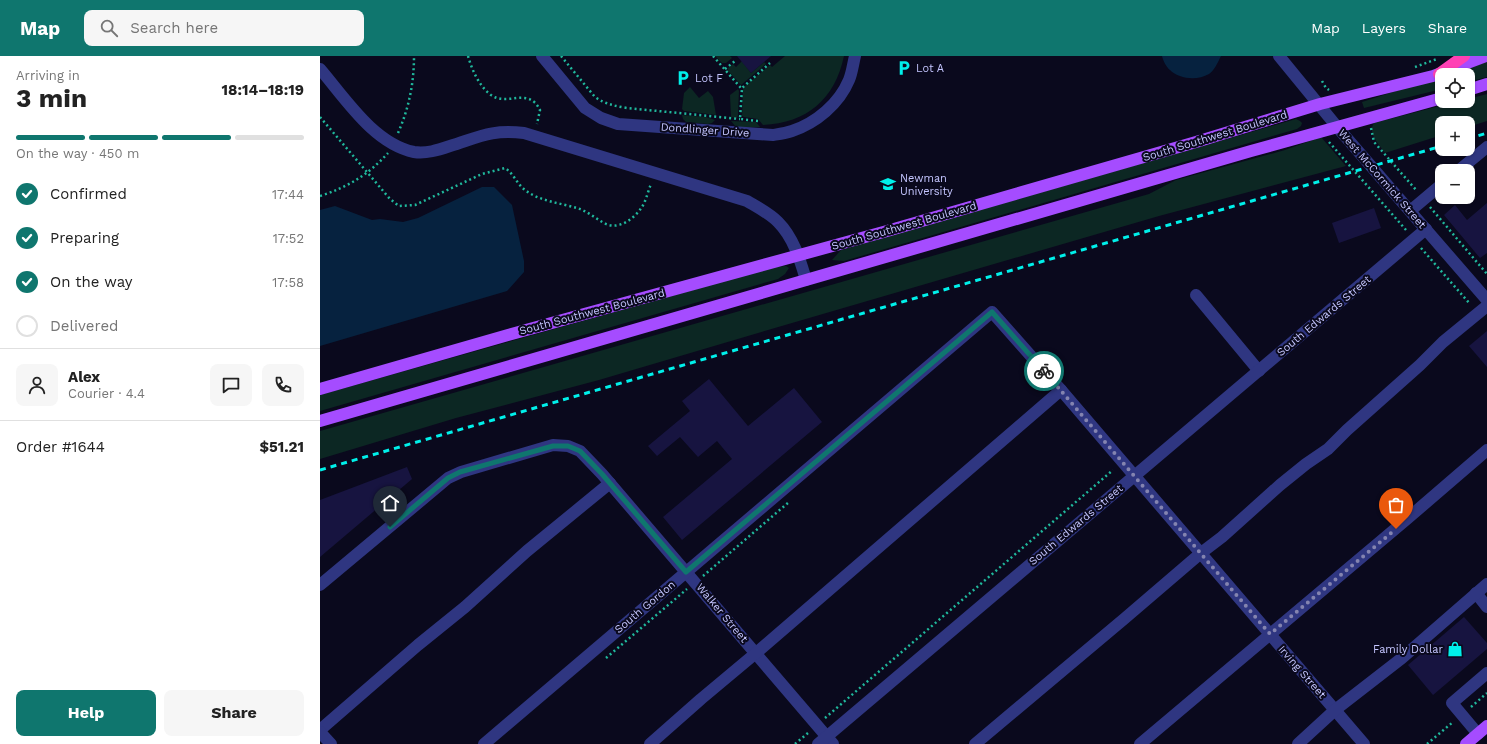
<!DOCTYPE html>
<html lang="en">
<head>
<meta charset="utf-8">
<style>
	body { margin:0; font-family:"Work Sans",sans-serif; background:#f6f6f6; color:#222; height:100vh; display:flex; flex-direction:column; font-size:15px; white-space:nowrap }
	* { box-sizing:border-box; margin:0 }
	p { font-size:13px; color:#767676 }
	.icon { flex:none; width:22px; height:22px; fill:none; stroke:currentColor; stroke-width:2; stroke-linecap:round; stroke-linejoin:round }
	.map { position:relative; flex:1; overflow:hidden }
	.sheet { display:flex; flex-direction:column; background:#fff; width:320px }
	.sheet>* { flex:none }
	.tools { position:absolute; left:1115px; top:12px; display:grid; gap:8px }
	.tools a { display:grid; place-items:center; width:40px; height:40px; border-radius:8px; background:#fff; box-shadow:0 1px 3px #0004; font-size:20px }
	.pin { position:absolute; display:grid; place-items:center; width:34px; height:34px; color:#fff; margin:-41px -17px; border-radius:50% 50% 50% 0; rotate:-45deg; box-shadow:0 0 4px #0007 }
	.pin .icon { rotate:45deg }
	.courier { position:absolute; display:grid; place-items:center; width:40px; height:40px; margin:-20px; border:3px solid #0f766e; border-radius:50%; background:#fff; color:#222; box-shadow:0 1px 5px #0007 }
	.overview em { font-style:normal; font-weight:700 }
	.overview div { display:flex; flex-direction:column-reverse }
	.overview { display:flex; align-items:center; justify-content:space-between; height:68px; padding:0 16px }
	h1 { font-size:26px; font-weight:700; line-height:30px }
	.bar { display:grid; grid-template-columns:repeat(4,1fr); gap:6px 4px; align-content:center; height:48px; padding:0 16px }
	.bar i { height:5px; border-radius:3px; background:#e0e0e0 }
	.bar .current { background:#0f766e }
	.bar p { grid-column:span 4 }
	.line { display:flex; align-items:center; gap:10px; padding:0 16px; border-top:1px solid #e0e0e0 }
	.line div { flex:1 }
	.round { display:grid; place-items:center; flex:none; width:42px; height:42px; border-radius:8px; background:#f6f6f6 }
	ol { padding:0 16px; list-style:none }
	li { display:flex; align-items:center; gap:12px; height:44px }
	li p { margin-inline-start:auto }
	li .icon { padding:4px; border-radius:50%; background:#0f766e; color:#fff; stroke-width:4 }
	li:last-child { color:#767676 }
	li i { width:22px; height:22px; border:2px solid #e0e0e0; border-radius:50% }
	.button { display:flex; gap:8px; margin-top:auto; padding:8px 16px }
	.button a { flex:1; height:46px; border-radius:8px; background:#0f766e; color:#fff; font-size:16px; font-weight:700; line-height:46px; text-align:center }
	.button a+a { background:#f6f6f6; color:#222 }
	header { display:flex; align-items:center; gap:24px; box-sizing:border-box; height:56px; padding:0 20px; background:#0f766e; color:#fff }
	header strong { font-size:19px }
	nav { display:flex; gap:22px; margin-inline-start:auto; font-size:14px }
	.search { width:280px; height:36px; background:#f6f6f6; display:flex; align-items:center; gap:10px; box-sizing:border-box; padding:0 14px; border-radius:8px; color:#767676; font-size:15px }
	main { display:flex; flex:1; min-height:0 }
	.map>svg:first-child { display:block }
	.green { fill:#0c2723 }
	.water { fill:#06223f }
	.building { fill:#171440 }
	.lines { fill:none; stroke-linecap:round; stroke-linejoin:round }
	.path { stroke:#20b89c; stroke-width:2.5; stroke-dasharray:2 3; stroke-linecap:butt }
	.minor { stroke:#2f3681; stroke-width:12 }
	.major { stroke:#a54cff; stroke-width:12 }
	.highway { stroke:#ff40b4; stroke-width:12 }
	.rail { stroke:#00f0ea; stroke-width:3; stroke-dasharray:6 5; stroke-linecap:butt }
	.done { stroke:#8484b0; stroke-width:4; stroke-dasharray:0 7.2 }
	.route { stroke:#0f766e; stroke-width:5 }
	.labels { text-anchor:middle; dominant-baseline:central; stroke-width:4; stroke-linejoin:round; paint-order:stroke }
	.poi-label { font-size:11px; fill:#c5c6ff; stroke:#0a091d; text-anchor:start }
	.street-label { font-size:11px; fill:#c5c6ff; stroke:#0a091d }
</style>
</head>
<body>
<header>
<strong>Map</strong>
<div class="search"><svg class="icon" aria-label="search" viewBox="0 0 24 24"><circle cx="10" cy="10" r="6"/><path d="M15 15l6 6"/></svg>Search here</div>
<nav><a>Map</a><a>Layers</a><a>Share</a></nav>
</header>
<main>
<section class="sheet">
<div class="overview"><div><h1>3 min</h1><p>Arriving in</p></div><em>18:14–18:19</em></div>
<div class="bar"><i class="current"></i><i class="current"></i><i class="current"></i><i></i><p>On the way · 450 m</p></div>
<ol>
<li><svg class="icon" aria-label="check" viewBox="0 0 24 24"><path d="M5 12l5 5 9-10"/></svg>Confirmed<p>17:44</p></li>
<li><svg class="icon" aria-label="check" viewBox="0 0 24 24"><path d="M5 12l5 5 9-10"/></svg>Preparing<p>17:52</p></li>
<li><svg class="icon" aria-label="check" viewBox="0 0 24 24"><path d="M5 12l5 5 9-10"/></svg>On the way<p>17:58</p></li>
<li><i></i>Delivered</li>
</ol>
<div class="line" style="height:72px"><a class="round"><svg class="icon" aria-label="person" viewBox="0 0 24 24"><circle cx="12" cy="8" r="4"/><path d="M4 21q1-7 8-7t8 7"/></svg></a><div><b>Alex</b><p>Courier · 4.4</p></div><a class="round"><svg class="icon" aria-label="chat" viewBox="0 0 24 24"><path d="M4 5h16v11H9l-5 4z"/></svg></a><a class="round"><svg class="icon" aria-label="phone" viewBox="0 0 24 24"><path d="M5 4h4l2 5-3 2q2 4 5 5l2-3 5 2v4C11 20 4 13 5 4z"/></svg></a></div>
<div class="line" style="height:52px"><div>Order #1644</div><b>$51.21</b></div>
<div class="button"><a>Help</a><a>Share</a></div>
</section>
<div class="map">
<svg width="1167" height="688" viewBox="0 0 1167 688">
	<rect width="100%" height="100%" fill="#0a091d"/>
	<g class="green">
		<path d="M395,0H410L412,2L406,7H402Z"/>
		<path d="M465,0H524C515,43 487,67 443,69L438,63L424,61L422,60L423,34L424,31L450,9L452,11Z"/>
		<path d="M422,5L431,17L444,6L446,8L421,29L408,15V12L413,8L416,11Z"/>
		<path d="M1167,6V21L1148,26V19H1125Z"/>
		<path d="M1122,20V33L1044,52L1042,46Z"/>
		<path d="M370,31L379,42L388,35L393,41L396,59L364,55L362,53L364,37Z"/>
		<path d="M418,33L419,35L418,59L417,62L411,61L410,39Z"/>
		<path d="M1167,38V65L1148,71V67H1122V79L1065,97C1059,88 1047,77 1054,67L1139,45H1148V43Z"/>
		<path d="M362,59L386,61L395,64L392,67L388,68L366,66L363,63Z"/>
		<path d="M976,63L980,65L982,67L981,70L977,73L524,205L512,204L521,194Z"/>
		<path d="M411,65L436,66L440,71H416Z"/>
		<path d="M1001,81L1026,110L839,160L472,267L279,324L136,362L0,403V375L829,138L856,124L965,94Z"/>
		<path d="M466,210L469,212L465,218L458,223L0,355V339L455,211Z"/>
	</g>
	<g class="water">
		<path d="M842,0H901C898,6 894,15 889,18C877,25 859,23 850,14C846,11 843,4 842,0Z"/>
		<path d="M162,131H174L192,149L204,205V216L187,235L0,290V154L15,150L52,164L60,163L83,166L98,162Z"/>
	</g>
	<g class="building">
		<path d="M417,0H451L431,17Z"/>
		<path d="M1167,147V197L1160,202L1124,159L1135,149L1147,164Z"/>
		<path d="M1054,152L1061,172L1019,187L1012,167Z"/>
		<path d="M1167,275V311L1149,290Z"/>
		<path d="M389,323L428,370L474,332L502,366L362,484L343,461L412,403L397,385L378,401L360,381L337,400L328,390L370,355L362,345Z"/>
		<path d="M87,411L92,423L0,501V444Z"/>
		<path d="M1144,561L1167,587V593L1113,639L1088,609Z"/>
	</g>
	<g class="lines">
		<g class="path">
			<path d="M148,0C152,14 159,30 171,39C188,51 208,30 220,54L217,68"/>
			<path d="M241,0L275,41C285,48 295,50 307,52L420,63"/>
			<path d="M393,0L421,32"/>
			<path d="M1095,11L1117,3"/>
			<path d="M405,13L415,5"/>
			<path d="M1002,25L1006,32L1009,34"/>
			<path d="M0,61L70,143L79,150L95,149L162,118L185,112C194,118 197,128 205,134C219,145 240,147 257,152C267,155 275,162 284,167C298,175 314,163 322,151C326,145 328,135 331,128"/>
			<path d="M438,65L420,63L422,32L450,7"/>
			<path d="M1051,72L1054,86L1097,135"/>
			<path d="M78,77C89,52 94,27 94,0"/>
			<path d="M1009,86L1086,174"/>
			<path d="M0,140C28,131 48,119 68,97"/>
			<path d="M1110,151L1167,218"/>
			<path d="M1101,192L1150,248"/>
			<path d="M383,520L469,446"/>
			<path d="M286,602L367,533"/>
			<path d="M1151,651L1167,637"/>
			<path d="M505,662L793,414"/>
			<path d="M475,688L488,677"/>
			<path d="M1107,688L1133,666"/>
		</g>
		<g class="minor">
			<path d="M222,0L265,52L281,62L298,68L453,79C459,78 466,77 472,75C496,67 519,48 529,24C532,17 533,8 535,0"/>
			<path d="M959,0L1018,72L1167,244"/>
			<path d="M0,13C25,42 54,88 94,96C106,98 118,94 130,90C159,81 172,73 204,77L427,145C437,151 449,157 458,166C473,181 480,203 486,224"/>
			<path d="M1138,115L1167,91"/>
			<path d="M1090,155L1122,128"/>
			<path d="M876,239L939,315"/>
			<path d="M0,529L128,422L141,416L233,389L248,390L260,395L282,418L513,688"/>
			<path d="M1156,537L1167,551"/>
			<path d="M0,674L98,589L145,551L207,495L290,427"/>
			<path d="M0,676L11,688"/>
			<path d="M1158,678L1132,647L1167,617"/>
			<path d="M164,688L672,256L741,334L1044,688"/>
			<path d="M330,688L381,643L436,597L741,334"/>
			<path d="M498,688L1106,173"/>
			<path d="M655,688L804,563L881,497L902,481L960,429L986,408L1008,393L1027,374L1100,309L1123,286L1167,250"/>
			<path d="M820,688L1087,463L1167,394"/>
			<path d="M978,688L1015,654L1082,602L1167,528"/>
		</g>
		<g class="major">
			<path d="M1148,34L1167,28"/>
			<path d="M0,333L188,279L567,175L876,86L1000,48L1113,20L1166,0"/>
			<path d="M0,365L931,95L1122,42"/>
			<path d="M1146,688L1167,670"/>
		</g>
		<path class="highway" d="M1119,18L1144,0"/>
		<g class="rail">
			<path d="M1148,83L1167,77"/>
			<path d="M0,414L1122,90"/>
		</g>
	</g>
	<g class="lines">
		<path class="done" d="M724,315L950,578L1076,473"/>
		<path class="route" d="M70,471L128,422L140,416L233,390H248L260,395L282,418L366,516L672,256L724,315"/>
	</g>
	<defs>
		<symbol id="parking-bare" viewBox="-9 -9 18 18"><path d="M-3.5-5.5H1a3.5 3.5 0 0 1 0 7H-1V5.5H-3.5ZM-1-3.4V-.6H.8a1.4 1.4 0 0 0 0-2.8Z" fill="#00f0ea" stroke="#0a091d" stroke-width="2.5" paint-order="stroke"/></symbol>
		<symbol id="university-bare" viewBox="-9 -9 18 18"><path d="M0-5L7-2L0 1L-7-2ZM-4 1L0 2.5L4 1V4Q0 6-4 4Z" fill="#00f0ea" stroke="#0a091d" stroke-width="2.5" paint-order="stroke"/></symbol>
		<symbol id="shop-bare" viewBox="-9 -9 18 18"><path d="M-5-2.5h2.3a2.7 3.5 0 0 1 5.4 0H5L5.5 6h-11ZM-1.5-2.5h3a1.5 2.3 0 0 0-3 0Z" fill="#00f0ea" stroke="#0a091d" stroke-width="2.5" paint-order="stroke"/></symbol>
	</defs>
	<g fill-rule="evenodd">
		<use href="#parking-bare" x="573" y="1" width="22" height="22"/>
		<use href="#parking-bare" x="352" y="11" width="22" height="22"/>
		<use href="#university-bare" x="557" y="117" width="22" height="22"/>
		<use href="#shop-bare" x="1124" y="582" width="22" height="22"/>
	</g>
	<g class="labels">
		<g class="poi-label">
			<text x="596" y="12">Lot A</text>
			<text x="375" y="22">Lot F</text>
			<text x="580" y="122">Newman<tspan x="580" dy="13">University</tspan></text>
			<text x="1123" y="593" text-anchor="end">Family Dollar</text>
		</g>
		<g class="street-label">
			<text transform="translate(385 74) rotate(4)">Dondlinger Drive</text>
			<text transform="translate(895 80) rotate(-17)">South Southwest Boulevard</text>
			<text transform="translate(1062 123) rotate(49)">West McCormick Street</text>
			<text transform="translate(584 170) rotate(-16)">South Southwest Boulevard</text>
			<text transform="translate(272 256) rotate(-15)">South Southwest Boulevard</text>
			<text transform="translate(1004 260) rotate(-40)">South Edwards Street</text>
			<text transform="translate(756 469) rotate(-40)">South Edwards Street</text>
			<text transform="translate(325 551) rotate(-40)">South Gordon</text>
			<text transform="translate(402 557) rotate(50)">Walker Street</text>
			<text transform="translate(982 616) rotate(49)">Irving Street</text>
		</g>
	</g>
</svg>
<div class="tools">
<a><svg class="icon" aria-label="locate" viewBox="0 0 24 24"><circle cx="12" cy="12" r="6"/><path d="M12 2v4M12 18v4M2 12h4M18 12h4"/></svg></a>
<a>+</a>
<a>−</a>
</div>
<div class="pin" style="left:1076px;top:473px;background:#ea580c"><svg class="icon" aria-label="bag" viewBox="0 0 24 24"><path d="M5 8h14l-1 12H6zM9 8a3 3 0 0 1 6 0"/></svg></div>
<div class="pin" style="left:70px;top:471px;background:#1f2937"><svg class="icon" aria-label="home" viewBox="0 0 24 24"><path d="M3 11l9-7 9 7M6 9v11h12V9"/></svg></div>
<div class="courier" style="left:724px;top:315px"><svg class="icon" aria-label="bike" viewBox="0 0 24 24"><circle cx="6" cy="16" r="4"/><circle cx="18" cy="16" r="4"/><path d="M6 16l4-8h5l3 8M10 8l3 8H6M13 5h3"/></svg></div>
</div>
</main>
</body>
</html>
